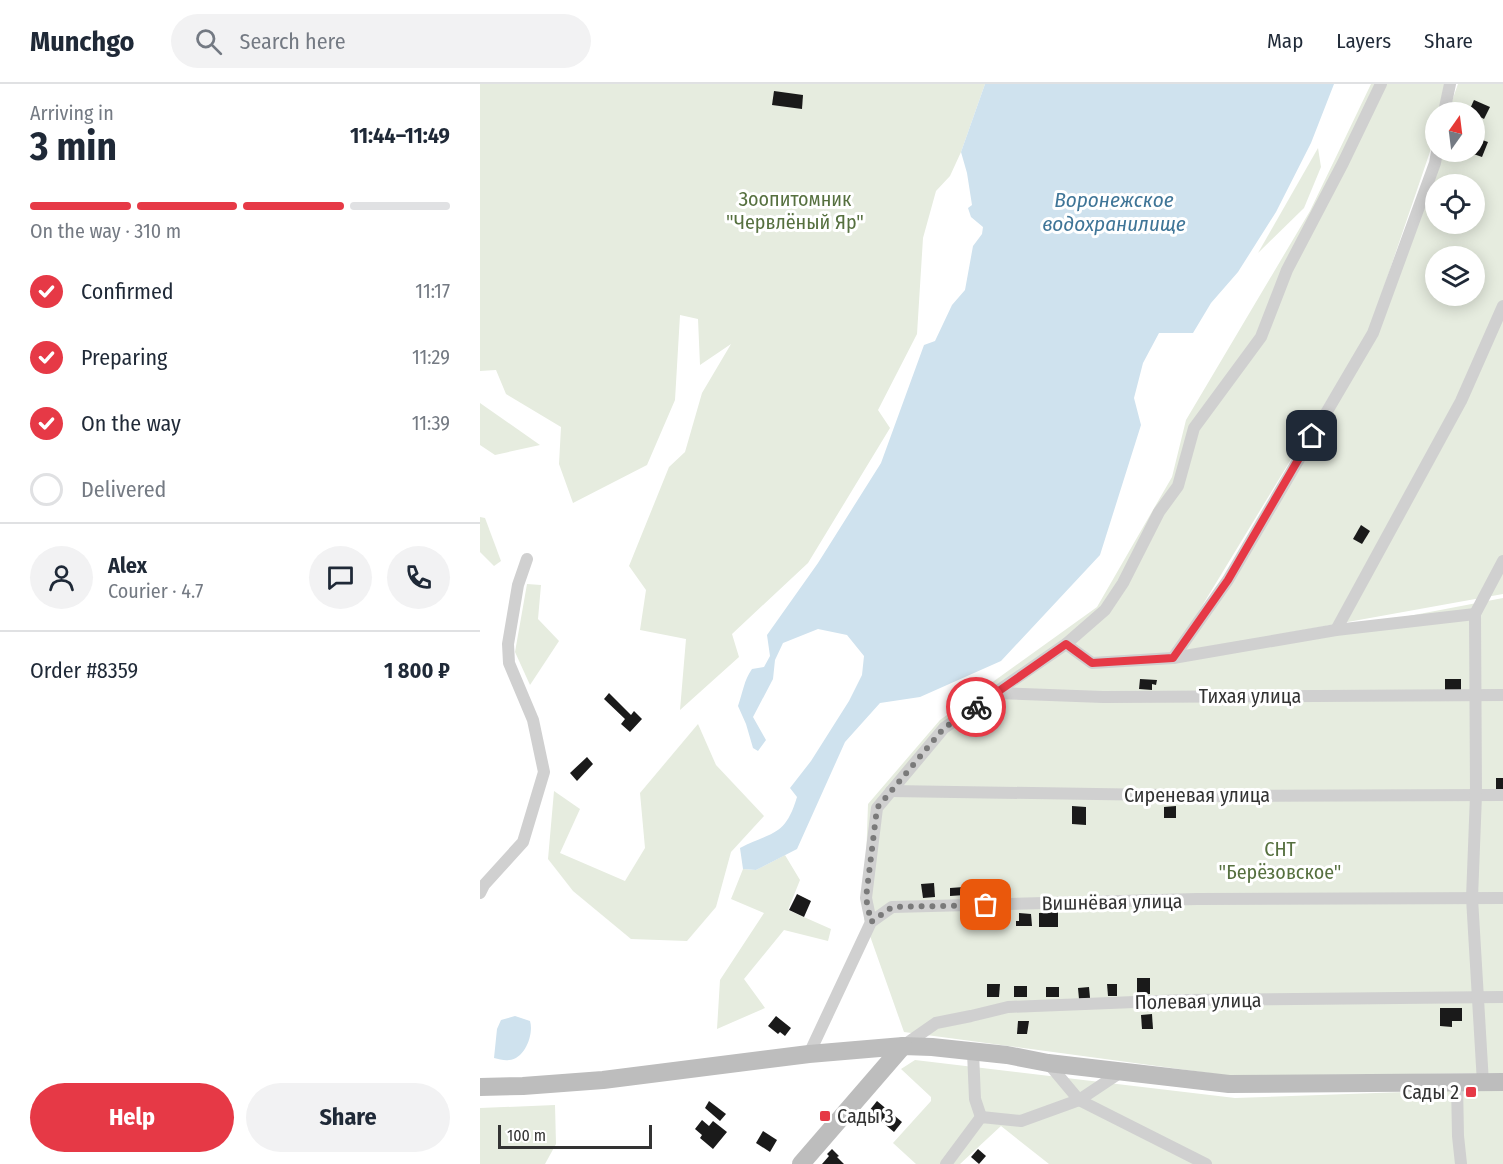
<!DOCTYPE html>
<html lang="en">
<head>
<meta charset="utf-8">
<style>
	body { margin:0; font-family:"Fira Sans Condensed",sans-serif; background:#f2f2f3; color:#1f2937; height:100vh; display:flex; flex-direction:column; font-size:22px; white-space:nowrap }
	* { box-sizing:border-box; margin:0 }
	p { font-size:20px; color:#747a83 }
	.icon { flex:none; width:33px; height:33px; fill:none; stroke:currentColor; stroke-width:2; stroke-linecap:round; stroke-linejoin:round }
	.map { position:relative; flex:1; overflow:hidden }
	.drawer { display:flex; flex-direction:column; background:#fff; width:480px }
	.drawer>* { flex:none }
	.needle { width:39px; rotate:14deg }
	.controls { position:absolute; left:945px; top:18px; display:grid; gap:12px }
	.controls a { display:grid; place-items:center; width:60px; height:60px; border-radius:50%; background:#fff; box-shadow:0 3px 15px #0003; font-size:30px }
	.scale { position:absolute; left:18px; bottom:15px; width:154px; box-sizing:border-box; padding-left:6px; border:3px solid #333; border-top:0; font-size:16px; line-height:21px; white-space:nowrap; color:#333; -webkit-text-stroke:4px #fff; paint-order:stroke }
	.pin { position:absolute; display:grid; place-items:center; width:51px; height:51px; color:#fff; margin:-26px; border-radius:12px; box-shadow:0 3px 9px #0006 }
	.courier { position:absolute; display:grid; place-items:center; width:60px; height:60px; margin:-30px; border:4px solid #e63946; border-radius:50%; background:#fff; color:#222; box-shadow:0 2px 8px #0007 }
	.head em { font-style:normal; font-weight:700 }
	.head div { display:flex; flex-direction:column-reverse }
	.head { display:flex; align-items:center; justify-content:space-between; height:102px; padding:0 30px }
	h1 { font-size:39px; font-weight:700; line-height:45px }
	.bar { display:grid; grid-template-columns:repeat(4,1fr); gap:9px 6px; align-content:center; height:72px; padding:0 30px }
	.bar i { height:8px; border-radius:4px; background:#e0e1e3 }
	.bar .selected { background:#e63946 }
	.bar p { grid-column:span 4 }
	.line { display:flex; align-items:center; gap:15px; padding:0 30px; border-top:2px solid #e0e1e3 }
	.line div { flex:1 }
	.round { display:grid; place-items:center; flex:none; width:63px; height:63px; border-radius:32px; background:#f2f2f3 }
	ol { padding:0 30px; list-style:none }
	li { display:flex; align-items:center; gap:18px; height:66px }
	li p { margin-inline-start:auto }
	li .icon { padding:6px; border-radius:50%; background:#e63946; color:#fff; stroke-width:4 }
	li:last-child { color:#747a83 }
	li i { width:33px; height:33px; border:3px solid #e0e1e3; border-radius:50% }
	.button { display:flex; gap:12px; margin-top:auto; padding:12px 30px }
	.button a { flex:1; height:69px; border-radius:36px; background:#e63946; color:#fff; font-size:24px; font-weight:700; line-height:69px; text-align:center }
	.button a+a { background:#f2f2f3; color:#1f2937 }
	header { display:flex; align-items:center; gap:36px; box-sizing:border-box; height:84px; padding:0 30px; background:#fff; border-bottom:2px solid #e0e1e3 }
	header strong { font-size:28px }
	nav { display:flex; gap:33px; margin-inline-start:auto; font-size:21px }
	.search { width:420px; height:54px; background:#f2f2f3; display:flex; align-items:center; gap:15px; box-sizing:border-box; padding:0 21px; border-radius:33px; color:#747a83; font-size:22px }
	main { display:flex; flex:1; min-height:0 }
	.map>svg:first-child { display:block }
	.green { fill:#e6ecdf; fill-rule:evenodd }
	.water { fill:#cfe2ee }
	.building { fill:#1a1a1a }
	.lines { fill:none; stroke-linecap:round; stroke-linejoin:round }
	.street { stroke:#d0d0d0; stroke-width:12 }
	.secondary { stroke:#bdbdbd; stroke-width:18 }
	.done { stroke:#7a7a7a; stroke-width:6; stroke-dasharray:0 10.8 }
	.route { stroke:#e63946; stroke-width:8 }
	.poi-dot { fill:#e63946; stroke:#fff; stroke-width:2 }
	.labels { text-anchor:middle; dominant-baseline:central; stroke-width:6; stroke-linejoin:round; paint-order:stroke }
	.park-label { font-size:20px; fill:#56703f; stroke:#fff }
	.street-label { font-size:20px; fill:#333; stroke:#fff }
	.poi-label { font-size:20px; fill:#333; stroke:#fff; text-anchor:end }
	.water-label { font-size:21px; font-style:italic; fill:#3f7597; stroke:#fff }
</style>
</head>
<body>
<header>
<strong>Munchgo</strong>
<div class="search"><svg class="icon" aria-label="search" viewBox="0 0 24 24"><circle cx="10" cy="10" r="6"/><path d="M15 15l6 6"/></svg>Search here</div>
<nav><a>Map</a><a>Layers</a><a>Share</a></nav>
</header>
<main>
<section class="drawer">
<div class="head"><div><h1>3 min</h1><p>Arriving in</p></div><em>11:44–11:49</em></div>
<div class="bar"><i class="selected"></i><i class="selected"></i><i class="selected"></i><i></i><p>On the way · 310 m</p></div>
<ol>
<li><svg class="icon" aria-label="check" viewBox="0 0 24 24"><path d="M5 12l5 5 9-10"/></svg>Confirmed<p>11:17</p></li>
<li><svg class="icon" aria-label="check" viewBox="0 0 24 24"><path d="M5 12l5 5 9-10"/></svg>Preparing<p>11:29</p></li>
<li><svg class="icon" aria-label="check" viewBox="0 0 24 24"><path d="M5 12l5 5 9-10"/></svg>On the way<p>11:39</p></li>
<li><i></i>Delivered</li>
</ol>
<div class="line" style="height:108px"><a class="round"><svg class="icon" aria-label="person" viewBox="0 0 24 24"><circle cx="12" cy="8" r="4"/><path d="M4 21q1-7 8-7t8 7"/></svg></a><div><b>Alex</b><p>Courier · 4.7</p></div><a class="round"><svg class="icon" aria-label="chat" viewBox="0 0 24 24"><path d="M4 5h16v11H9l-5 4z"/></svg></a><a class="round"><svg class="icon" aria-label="phone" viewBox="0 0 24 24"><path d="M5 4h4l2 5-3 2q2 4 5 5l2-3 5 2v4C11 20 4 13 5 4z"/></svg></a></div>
<div class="line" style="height:78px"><div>Order #8359</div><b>1 800 ₽</b></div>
<div class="button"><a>Help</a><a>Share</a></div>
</section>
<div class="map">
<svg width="1023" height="1080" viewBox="0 0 1023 1080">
	<rect width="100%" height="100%" fill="#fff"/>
	<g class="green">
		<path d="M0,0H505L481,68L470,92L456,107L443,154L437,250L398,326L410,344L328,479L252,550L259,573L200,626L206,555L160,546L166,506L149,482L189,383L205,368L222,309L251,260L220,281L218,235L200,231L195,316L167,381L93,419L79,380L81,343L26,310L16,286L0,287Z"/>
		<path d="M891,0H974L964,28H956L955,53L889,247L688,578L1023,514V989L751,992L424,948L384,835L388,720L460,636L617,523L692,393L706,336L830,127Z"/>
		<path d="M978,0H1023V510L702,568L893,247L956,68H994V28H968ZM956,100H994V140H956ZM956,172H994V212H956Z"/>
		<path d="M838,64L841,83L824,124L778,169Z"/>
		<path d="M0,320V319L60,361L15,371L0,361Z"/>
		<path d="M0,433L5,434L21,477L14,482L0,468Z"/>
		<path d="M47,500L61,501L58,535L79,557L50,601L35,568Z"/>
		<path d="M218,640L236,681L284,732L251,768L236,823L207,857L151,855L93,807L68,775L74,707L100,725L80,769L145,797L165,764L160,709Z"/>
		<path d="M305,771L320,796L308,826L351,845L348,857L304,846L264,895L285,924L237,945L240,896L284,829L251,815L263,785L276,786Z"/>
		<path d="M435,976L755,1014L953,1007H1023V1080H569L521,1042L480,1080H436L413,1059L451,1017V1013L421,985Z"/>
		<path d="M75,1021L76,1060L65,1080H0V1024Z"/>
	</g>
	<g class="water">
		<path d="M505,0H854L831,59L796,128L758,188L731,219L713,249H679L663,279L654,314L661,341L620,471L521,577L440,613L400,619L365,658L317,765L276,786L263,785L260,764C293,747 305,753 317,713L310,704L331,677L369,617L382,591L384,572L367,551L338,545L303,559L295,576L293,595L273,633L286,656L278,667L273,664L266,640L258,622C263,608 264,596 272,585L284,583L290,572L287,551L338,479L401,379L444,261L455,257L472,221L485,206L493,162L502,150L503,143L491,133L488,124L492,121L487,89L481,68Z"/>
		<path d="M35,932L50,937C54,950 45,975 29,976C25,977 19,975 14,974L17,945L21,936Z"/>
	</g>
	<g class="building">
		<path d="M294,7L323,11L322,25L292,21Z"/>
		<path d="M994,16L1010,23L1004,35L989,27Z"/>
		<path d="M994,53L1008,58L1002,73L988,68H994Z"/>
		<path d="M881,441L890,447L882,460L873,455Z"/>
		<path d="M660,595L677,596L676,601L672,600V606L659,605Z"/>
		<rect x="965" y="595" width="16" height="11"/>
		<path d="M129,609L151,631L154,627L162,635L150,648L141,640L145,635L124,615Z"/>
		<path d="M107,673L113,680L97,697L90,689Z"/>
		<path d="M1016,694H1023V706L1016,707Z"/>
		<path d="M592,722L606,723V741L592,740Z"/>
		<path d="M696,722V734H684V723Z"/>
		<path d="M454,799L455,813L443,814L441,800Z"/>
		<path d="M504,799H515V812H503Z"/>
		<path d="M484,803L485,811L470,812V804Z"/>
		<path d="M317,810L331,817L324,833L309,826Z"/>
		<path d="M578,828V843H559V829Z"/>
		<path d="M539,829L551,830L552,842H536V837H539Z"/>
		<path d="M657,894H670V910L657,911Z"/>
		<path d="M507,900H520L519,913H507Z"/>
		<path d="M627,900H637V912H628Z"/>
		<rect x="534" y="902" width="13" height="11"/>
		<rect x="566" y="903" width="13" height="10"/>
		<path d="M609,903L610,914L599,915L598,904Z"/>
		<path d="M960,924H982V937H972V943L960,942Z"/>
		<path d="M672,930L673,945H662L661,931Z"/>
		<path d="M296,932L311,944L305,952L300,948L298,950L288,942Z"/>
		<path d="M538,937H549L547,950H537Z"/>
		<path d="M229,1017L246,1030L240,1037L225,1024Z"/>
		<path d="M397,1017L422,1038L414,1048L389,1027Z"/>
		<path d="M222,1036L229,1042L233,1037L247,1048L233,1065L220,1054L222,1051L215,1045Z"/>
		<path d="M283,1047L297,1056L290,1068L276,1059Z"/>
		<path d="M352,1065L359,1072L357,1073L364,1080H342L349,1072L347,1070Z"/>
		<path d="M498,1065L506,1072L499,1080L491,1073Z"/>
	</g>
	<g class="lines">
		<g class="street">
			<path d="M964,28L970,0"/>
			<path d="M856,546L981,317L1023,222"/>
			<path d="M586,560L612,579L693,574L856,546L995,530"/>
			<path d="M693,574L748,496L893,249L955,79L957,68"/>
			<path d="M516,609L623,613L1023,611"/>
			<path d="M411,707L745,712L1023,711"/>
			<path d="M0,809L4,801L43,758L64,688L53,636L29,579L28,560L38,501L47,475"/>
			<path d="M391,838L386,814L397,724L464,644L586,560L625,526L643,499L679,428L698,402L714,344L781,253L807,186L863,79L901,0"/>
			<path d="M423,962L456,939L491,932L528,923L705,916L1023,913"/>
			<path d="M493,968L495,1015L501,1033"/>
			<path d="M329,970L391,838L412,823L717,815L1023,814"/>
			<path d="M568,979L599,1016L726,1080"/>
			<path d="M977,999L978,1052L981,1080"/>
			<path d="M1003,999L992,814L996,711L995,530L1023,477"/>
			<path d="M466,1080L501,1033L541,1037L599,1016L641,988"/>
		</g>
		<g class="secondary">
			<path d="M0,1003L43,1002L123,996L329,970L423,962L452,963L527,971L568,979L749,1000L1023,998"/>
			<path d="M321,1080L423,962"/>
		</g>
	</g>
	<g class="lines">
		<path class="done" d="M496,623L464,644L397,724L386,814L391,838L412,823L506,821"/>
		<path class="route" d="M496,623L586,560L612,579L693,574L748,496L832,352"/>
	</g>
	<g class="poi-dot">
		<rect x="985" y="1002" width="12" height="12" rx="3"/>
		<rect x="339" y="1026" width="12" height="12" rx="3"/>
	</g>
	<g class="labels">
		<g class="park-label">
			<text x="315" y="115">Зоопитомник<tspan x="315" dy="23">"Червлёный Яр"</tspan></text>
			<text x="800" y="765">СНТ<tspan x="800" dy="23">"Берёзовское"</tspan></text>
		</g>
		<g class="street-label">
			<text x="770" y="612">Тихая улица</text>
			<text x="717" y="711">Сиреневая улица</text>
			<text transform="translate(632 818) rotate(-1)">Вишнёвая улица</text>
			<text transform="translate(718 917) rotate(-1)">Полевая улица</text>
		</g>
		<g class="poi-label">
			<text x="979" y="1008">Сады 2</text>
			<text x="357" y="1032" text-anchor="start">Сады 3</text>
		</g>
		<g class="water-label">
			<text x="634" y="116">Воронежское<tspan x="634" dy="24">водохранилище</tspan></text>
		</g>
	</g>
</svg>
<div class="controls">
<a><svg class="needle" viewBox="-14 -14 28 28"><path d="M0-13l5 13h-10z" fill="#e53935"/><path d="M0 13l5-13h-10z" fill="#747a83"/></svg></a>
<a><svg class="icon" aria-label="locate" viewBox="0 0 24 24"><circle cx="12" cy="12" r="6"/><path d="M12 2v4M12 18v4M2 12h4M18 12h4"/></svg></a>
<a><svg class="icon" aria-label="layers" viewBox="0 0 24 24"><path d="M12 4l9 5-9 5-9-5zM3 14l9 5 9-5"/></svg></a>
</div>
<div class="scale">100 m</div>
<div class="pin" style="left:506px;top:821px;background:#ea580c"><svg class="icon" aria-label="bag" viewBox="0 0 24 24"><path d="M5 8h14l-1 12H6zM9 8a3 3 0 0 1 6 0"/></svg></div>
<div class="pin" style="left:832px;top:352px;background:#1f2937"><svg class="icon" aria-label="home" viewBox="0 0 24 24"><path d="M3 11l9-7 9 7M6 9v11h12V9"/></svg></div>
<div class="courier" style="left:496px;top:623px"><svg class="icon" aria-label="bike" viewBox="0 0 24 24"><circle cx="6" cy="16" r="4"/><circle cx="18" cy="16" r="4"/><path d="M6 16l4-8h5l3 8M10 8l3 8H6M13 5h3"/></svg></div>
</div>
</main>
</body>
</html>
